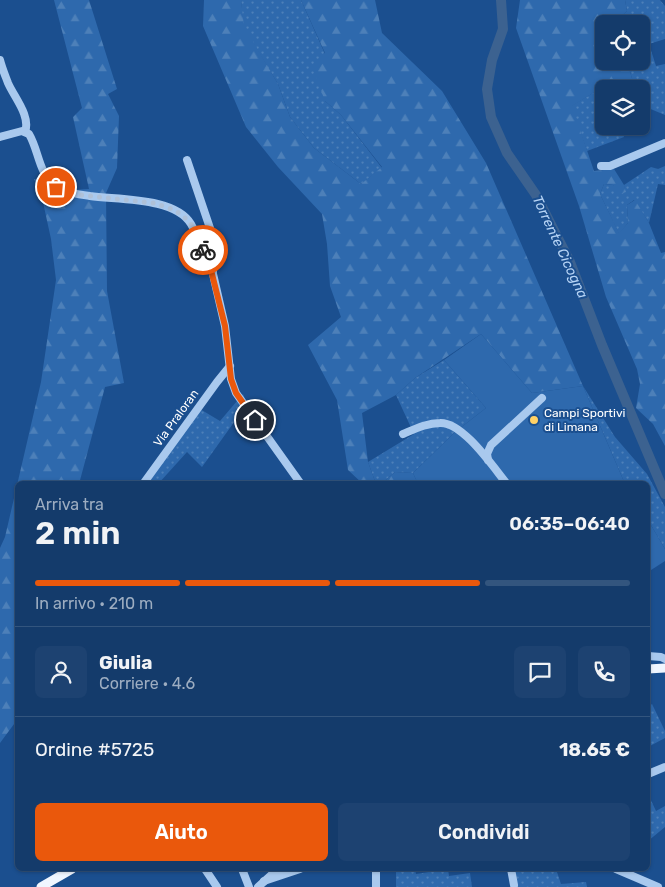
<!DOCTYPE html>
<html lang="it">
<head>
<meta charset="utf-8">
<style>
	body { margin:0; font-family:Rubik,sans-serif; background:#1d4271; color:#f1f3f6; height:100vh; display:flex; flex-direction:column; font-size:19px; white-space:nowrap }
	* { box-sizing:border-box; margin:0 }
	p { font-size:16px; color:#9dadc1 }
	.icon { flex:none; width:28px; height:28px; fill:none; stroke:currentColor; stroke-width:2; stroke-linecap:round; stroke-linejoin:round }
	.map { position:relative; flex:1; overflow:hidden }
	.details { position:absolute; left:15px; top:481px; width:635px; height:390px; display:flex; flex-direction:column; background:#143b6b; border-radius:8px; box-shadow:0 1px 4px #0004,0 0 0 1px #33557e }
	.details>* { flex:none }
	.buttons { position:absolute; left:595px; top:15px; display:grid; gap:10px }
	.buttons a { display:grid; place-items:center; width:55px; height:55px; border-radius:8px; background:#143b6b; box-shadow:0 1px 4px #0004,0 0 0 1px #33557e; font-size:25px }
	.pin { position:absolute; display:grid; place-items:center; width:42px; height:42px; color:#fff; margin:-21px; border:2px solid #fff; border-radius:50%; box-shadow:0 1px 5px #0007 }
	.courier { position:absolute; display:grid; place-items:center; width:50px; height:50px; margin:-25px; border:4px solid #ea580c; border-radius:50%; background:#fff; color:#222; box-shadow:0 1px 6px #0007 }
	.head em { font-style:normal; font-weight:600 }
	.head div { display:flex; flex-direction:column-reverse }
	.head { display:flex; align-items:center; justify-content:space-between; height:85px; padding:0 20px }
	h1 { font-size:32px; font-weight:600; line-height:38px }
	.bar { display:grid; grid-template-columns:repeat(4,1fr); gap:8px 5px; align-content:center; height:60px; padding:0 20px }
	.bar i { height:6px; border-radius:4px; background:#33557e }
	.bar .current { background:#ea580c }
	.bar p { grid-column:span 4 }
	.line { display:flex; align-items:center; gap:12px; padding:0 20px; border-top:1px solid #33557e }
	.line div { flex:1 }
	.round { display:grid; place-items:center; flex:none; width:52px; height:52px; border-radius:8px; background:#1d4271 }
	.button { display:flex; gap:10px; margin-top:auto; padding:10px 20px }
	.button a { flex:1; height:58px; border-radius:8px; background:#ea580c; color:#fff; font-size:20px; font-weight:600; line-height:58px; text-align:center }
	.button a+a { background:#1d4271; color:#f1f3f6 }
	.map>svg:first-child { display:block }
	.grass { fill:url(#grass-dots) }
	.forest { fill:url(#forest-firs) }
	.garden { fill:#2e69ad }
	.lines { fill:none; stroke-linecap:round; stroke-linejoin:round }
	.river { stroke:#3c6290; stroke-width:10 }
	.minor { stroke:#a9c9ee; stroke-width:8 }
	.major { stroke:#f0f6ff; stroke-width:9 }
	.done { stroke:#afc1d8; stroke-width:5; stroke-dasharray:0 9 }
	.route { stroke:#ea580c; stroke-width:6 }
	.poi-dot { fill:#ffd166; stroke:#1b4f8f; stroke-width:2 }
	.labels { text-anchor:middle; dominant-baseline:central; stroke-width:4; stroke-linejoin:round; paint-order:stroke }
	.poi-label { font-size:12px; fill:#fff; stroke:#1b4f8f; text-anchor:start }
	.street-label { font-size:12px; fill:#fff; stroke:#1b4f8f }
	.water-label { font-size:14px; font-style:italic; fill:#b5d3f5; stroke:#1b4f8f }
</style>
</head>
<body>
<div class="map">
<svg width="665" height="887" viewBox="0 0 665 887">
	<defs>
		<pattern id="grass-dots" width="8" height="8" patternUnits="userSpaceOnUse" patternTransform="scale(1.25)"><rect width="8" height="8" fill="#2e69ad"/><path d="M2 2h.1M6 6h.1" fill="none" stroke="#4d80b9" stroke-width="1.8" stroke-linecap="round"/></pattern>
		<pattern id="forest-firs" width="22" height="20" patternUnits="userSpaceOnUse" patternTransform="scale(1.25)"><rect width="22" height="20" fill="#2e69ad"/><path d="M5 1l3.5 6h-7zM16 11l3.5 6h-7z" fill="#4d80b9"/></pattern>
	</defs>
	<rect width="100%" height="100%" fill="#1b4f8f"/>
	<g class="grass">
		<path d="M241,0H301L325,54V101L341,115L382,168L361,184L314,148L290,117L278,84L243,26Z"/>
		<path d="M625,0H660L665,6V39L649,44L656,66L665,64V115L641,105V89H635L627,61H641V24H618L617,20L627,11Z"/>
		<path d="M598,90L604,98V126H621L624,137L587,151L571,106Z"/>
		<path d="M665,166V185L658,184L649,223L634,200L627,205L628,223L619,234L600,194L604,184L613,185L625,192L624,185L651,167L658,169Z"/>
		<path d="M444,360L486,408L455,432L413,473L395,472L381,484H376L368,462L414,434L396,395L415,378Z"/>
		<path d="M583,386L615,437L647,474L665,507V549L648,520V484H625Z"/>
		<path d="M243,394L247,404L202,467L187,452L158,484H146L200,409L220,421Z"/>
		<path d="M652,704L665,731V738L648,747V707Z"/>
		<path d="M648,794L656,811L665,806V827L648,841Z"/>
		<path d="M396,869H415L416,874L448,869L449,876L470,873L472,887H396Z"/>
		<path d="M510,869H556L561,884L586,882L587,887H514Z"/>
	</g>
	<g class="forest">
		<path d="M54,0H89L117,89L108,94L119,116L117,168L106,193L107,291L124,383L105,387L79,484H18L17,720L0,743V548L5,537L41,382L56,280L51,239L41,193L34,179L71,190L89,189L73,117L82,108Z"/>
		<path d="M204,0H241L244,26L278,84L290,117L314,148L361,184L382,167L341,115L325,101L312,67L325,53L301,0H375L382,33L442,91L486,163L583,386L532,393L481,334L415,378L396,395L362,413L368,462L376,484H363L348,470L337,400L308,345L341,317L330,286L327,244L322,214L278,167L246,127L203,26Z"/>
		<path d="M520,0H625L627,11L617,20L618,24H604V61H627L635,89H604V98L598,90L572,106L594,171L614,169L624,185L626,192L620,194L613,185L604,184L600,194L619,233L628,223L627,205L635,200L649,223L661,253L665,252V446L653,424L636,408L640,384L637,369L606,297L579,206L516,28Z"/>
		<path d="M395,472L413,473L418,484H381Z"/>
	</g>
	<g class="garden">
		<path d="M481,334L532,393L583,386L625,484H418L413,473L455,432L486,408L444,360Z"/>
		<path d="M648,520L665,549V561L648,572Z"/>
	</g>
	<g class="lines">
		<path class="river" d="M501,0L503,29L492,60L487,89L491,117L507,153L536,195L570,262L602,345L665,494"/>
		<g class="minor">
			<path d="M0,60C2,68 5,75 8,83C14,97 31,116 25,132"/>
			<path d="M0,137L22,131L29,134C39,151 38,171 54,185C63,193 78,194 90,196C118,200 175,197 191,224C199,238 204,255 211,270"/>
			<path d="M187,160L213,237V274L225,326L231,379L236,393L301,484"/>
			<path d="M601,166H610L665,143"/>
			<path d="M403,434C415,429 427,423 440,423C463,422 493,467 507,484"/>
			<path d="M488,460L487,454L491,445L542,398"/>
			<path d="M143,484L217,382L230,366"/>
			<path d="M648,656L661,657L665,659"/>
			<path d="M648,774L665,767"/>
			<path d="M205,869L217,887"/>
			<path d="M242,869L249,887"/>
			<path d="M376,869V887"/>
			<path d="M511,869L514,885"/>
			<path d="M616,869L658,887"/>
			<path d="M264,881L300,869"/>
			<path d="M258,887L278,869"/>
		</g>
		<g class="major">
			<path d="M648,669L665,668"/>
			<path d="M41,887L72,869"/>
		</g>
	</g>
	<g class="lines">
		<path class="done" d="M56,187L73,194L154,203L175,210L190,222L203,250"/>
		<path class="route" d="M203,250L212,274L225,326L231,379L236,393L255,420"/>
	</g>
	<circle class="poi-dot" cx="534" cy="420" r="5"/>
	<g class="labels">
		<g class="poi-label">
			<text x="544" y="413">Campi Sportivi<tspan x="544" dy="14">di Limana</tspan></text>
		</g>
		<g class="street-label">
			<text transform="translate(176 418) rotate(-54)">Via Praloran</text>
		</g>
		<g class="water-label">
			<text transform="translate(560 247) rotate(65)">Torrente Cicogna</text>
		</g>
	</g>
</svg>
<div class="buttons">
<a><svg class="icon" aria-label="locate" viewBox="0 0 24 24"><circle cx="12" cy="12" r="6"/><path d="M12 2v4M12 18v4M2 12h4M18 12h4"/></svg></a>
<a><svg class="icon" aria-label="layers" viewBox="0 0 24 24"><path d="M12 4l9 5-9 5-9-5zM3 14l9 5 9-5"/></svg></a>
</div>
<div class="pin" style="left:56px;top:187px;background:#ea580c"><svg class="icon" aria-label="bag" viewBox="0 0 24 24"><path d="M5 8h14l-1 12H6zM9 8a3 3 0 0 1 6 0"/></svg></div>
<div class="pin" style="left:255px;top:420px;background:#1f2937"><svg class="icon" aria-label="home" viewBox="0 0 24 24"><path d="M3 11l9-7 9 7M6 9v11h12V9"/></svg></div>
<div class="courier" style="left:203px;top:250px"><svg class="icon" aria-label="bike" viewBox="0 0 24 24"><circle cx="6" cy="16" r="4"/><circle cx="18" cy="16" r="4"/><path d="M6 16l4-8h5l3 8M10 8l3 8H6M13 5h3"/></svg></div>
<section class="details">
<div class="head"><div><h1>2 min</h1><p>Arriva tra</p></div><em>06:35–06:40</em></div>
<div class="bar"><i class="current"></i><i class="current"></i><i class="current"></i><i></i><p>In arrivo · 210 m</p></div>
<div class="line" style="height:90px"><a class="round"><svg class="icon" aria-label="person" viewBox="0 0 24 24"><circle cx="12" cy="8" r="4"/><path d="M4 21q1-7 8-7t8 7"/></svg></a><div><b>Giulia</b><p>Corriere · 4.6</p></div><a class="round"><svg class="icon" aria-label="chat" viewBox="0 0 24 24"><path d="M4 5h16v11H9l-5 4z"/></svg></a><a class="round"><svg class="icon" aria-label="phone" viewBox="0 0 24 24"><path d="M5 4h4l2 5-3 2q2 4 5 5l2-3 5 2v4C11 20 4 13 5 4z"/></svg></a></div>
<div class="line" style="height:65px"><div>Ordine #5725</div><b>18.65 €</b></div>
<div class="button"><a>Aiuto</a><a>Condividi</a></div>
</section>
</div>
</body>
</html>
